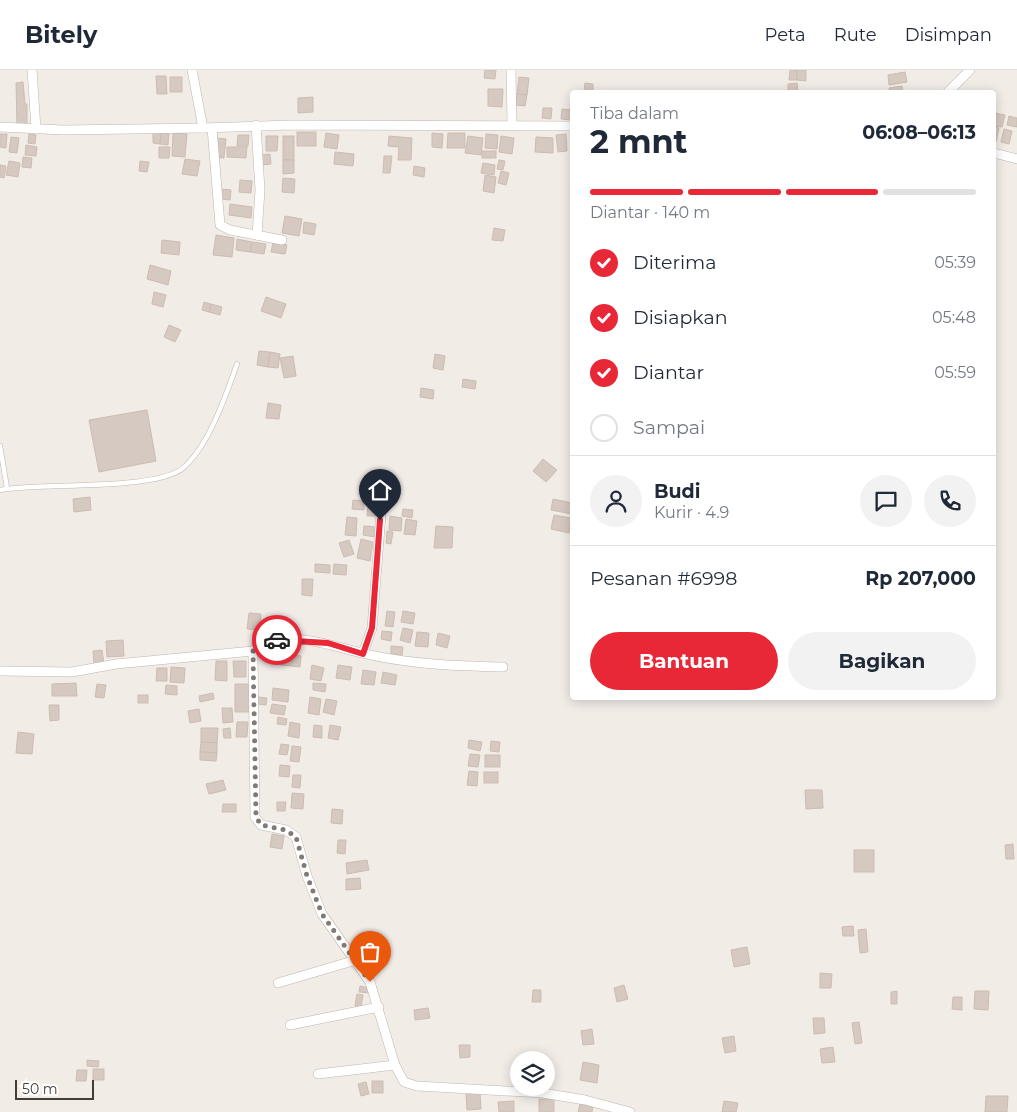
<!DOCTYPE html>
<html lang="id">
<head>
<meta charset="utf-8">
<style>
	body { margin:0; font-family:Montserrat,sans-serif; background:#f2f2f3; color:#1f2937; height:100vh; display:flex; flex-direction:column; font-size:19px; white-space:nowrap }
	* { box-sizing:border-box; margin:0 }
	p { font-size:16px; color:#747a83 }
	.icon { flex:none; width:28px; height:28px; fill:none; stroke:currentColor; stroke-width:2; stroke-linecap:round; stroke-linejoin:round }
	.map { position:relative; flex:1; overflow:hidden }
	.panel { position:absolute; left:570px; top:20px; width:426px; height:610px; display:flex; flex-direction:column; background:#fff; border-radius:5px; box-shadow:0 2px 12px #0003 }
	.panel>* { flex:none }
	.fabs { position:absolute; left:510px; top:981px; display:grid; gap:10px }
	.fabs a { display:grid; place-items:center; width:45px; height:45px; border-radius:50%; background:#fff; box-shadow:0 2px 12px #0003; font-size:25px }
	.scale { position:absolute; left:15px; bottom:12px; width:79px; box-sizing:border-box; padding-left:5px; border:2px solid #453c37; border-top:0; font-size:14px; line-height:18px; white-space:nowrap; color:#453c37; -webkit-text-stroke:4px #fff; paint-order:stroke }
	.pin { position:absolute; display:grid; place-items:center; width:42px; height:42px; color:#fff; margin:-51px -21px; border-radius:50% 50% 50% 0; rotate:-45deg; box-shadow:0 0 5px #0007 }
	.pin .icon { rotate:45deg }
	.courier { position:absolute; display:grid; place-items:center; width:50px; height:50px; margin:-25px; border:4px solid #e82837; border-radius:50%; background:#fff; color:#222; box-shadow:0 1px 6px #0007 }
	.summary em { font-style:normal; font-weight:700 }
	.summary div { display:flex; flex-direction:column-reverse }
	.summary { display:flex; align-items:center; justify-content:space-between; height:85px; padding:0 20px }
	h1 { font-size:32px; font-weight:700; line-height:38px }
	.bar { display:grid; grid-template-columns:repeat(4,1fr); gap:8px 5px; align-content:center; height:60px; padding:0 20px }
	.bar i { height:6px; border-radius:4px; background:#e0e1e3 }
	.bar .current { background:#e82837 }
	.bar p { grid-column:span 4 }
	.line { display:flex; align-items:center; gap:12px; padding:0 20px; border-top:1px solid #e0e1e3 }
	.line div { flex:1 }
	.round { display:grid; place-items:center; flex:none; width:52px; height:52px; border-radius:26px; background:#f2f2f3 }
	ol { padding:0 20px; list-style:none }
	li { display:flex; align-items:center; gap:15px; height:55px }
	li p { margin-inline-start:auto }
	li .icon { padding:5px; border-radius:50%; background:#e82837; color:#fff; stroke-width:4 }
	li:last-child { color:#747a83 }
	li i { width:28px; height:28px; border:2px solid #e0e1e3; border-radius:50% }
	.primary-button { display:flex; gap:10px; margin-top:auto; padding:10px 20px }
	.primary-button a { flex:1; height:58px; border-radius:30px; background:#e82837; color:#fff; font-size:20px; font-weight:700; line-height:58px; text-align:center }
	.primary-button a+a { background:#f2f2f3; color:#1f2937 }
	header { display:flex; align-items:center; gap:30px; box-sizing:border-box; height:70px; padding:0 25px; background:#fff; border-bottom:1px solid #e0e1e3 }
	header strong { font-size:24px }
	nav { display:flex; gap:28px; margin-inline-start:auto; font-size:18px }
	.map>svg:first-child { display:block }
	.building { fill:#d6c9c1; stroke:#cdbcb1 }
	.lines { fill:none; stroke-linecap:round; stroke-linejoin:round }
	.lane-casing { stroke:#c0b5ae; stroke-width:5.5 }
	.street-casing { stroke:#c0b5ae; stroke-width:10 }
	.lane { stroke:#fff; stroke-width:4.5 }
	.street { stroke:#fff; stroke-width:9 }
	.done { stroke:#827a75; stroke-width:5; stroke-dasharray:0 9 }
	.route { stroke:#e82837; stroke-width:6 }
</style>
</head>
<body>
<header>
<strong>Bitely</strong>
<nav><a>Peta</a><a>Rute</a><a>Disimpan</a></nav>
</header>
<div class="map">
<svg width="1017" height="1042" viewBox="0 0 1017 1042">
	<rect width="100%" height="100%" fill="#f2ece7"/>
	<g class="building">
		<path d="M485,0H496L495,9L484,8Z"/>
		<path d="M790,0H797V10H789Z"/>
		<path d="M797,0H806V11L797,10Z"/>
		<path d="M905,2L907,12L889,15L888,5Z"/>
		<path d="M156,6H166L167,24H157Z"/>
		<rect x="170" y="7" width="12" height="15"/>
		<path d="M519,7L529,8L527,25L517,24Z"/>
		<path d="M23,12L25,34H27V54H17L16,13Z"/>
		<path d="M585,13L593,14V22H584Z"/>
		<path d="M797,13L798,21H788V14Z"/>
		<path d="M902,16L903,22H890L889,18Z"/>
		<path d="M488,19H503L502,37L488,36Z"/>
		<path d="M517,24L527,25L525,36L515,35Z"/>
		<path d="M313,27V42L298,43V28Z"/>
		<path d="M543,38H552L551,49L542,48Z"/>
		<path d="M562,39L572,40V50L561,49Z"/>
		<path d="M995,43L1005,45L1002,57L994,56Z"/>
		<path d="M1009,46L1017,48V57L1007,55Z"/>
		<path d="M994,57L999,58L996,72H994Z"/>
		<path d="M1004,59L1012,61L1009,74L1001,72Z"/>
		<path d="M153,62L161,63L160,74L153,73Z"/>
		<rect x="297" y="62" width="19" height="14"/>
		<path d="M161,63L169,64L168,75L160,74Z"/>
		<path d="M173,63L187,64L185,87L172,86Z"/>
		<path d="M326,63L339,65L337,79L324,77Z"/>
		<path d="M432,63L443,64L442,78L432,77Z"/>
		<path d="M448,63H465V78H447Z"/>
		<path d="M0,64H7L6,78L0,77Z"/>
		<path d="M29,64L36,65L35,74L28,73Z"/>
		<path d="M486,64L498,65L497,79L485,78Z"/>
		<path d="M566,64L567,81L558,82L556,65Z"/>
		<path d="M238,65H249L248,76H237Z"/>
		<path d="M266,66H278L277,81H266Z"/>
		<rect x="283" y="66" width="11" height="24"/>
		<path d="M389,66L412,68L411,90H398L399,77L388,76Z"/>
		<path d="M468,66L483,68L481,85L465,83Z"/>
		<path d="M501,66L514,68L512,84L499,82Z"/>
		<path d="M11,67L19,68L17,83L9,82Z"/>
		<path d="M536,67L553,68V83L535,82Z"/>
		<path d="M217,68L226,69L224,88L215,87Z"/>
		<path d="M26,75L37,77L36,86L25,85Z"/>
		<path d="M159,77H170L169,88H159Z"/>
		<path d="M227,77H247L246,88L227,87Z"/>
		<rect x="482" y="81" width="14" height="7"/>
		<path d="M335,82L354,84L353,96L334,94Z"/>
		<path d="M270,84L271,94L261,95L260,85Z"/>
		<path d="M384,86H392L390,103H383Z"/>
		<path d="M23,87L32,88L31,98L22,97Z"/>
		<path d="M185,89L200,91L197,106L182,104Z"/>
		<path d="M283,90H294V103L283,104Z"/>
		<path d="M499,90L505,91L503,100L497,99Z"/>
		<path d="M9,91L20,93L18,107L6,105Z"/>
		<path d="M140,91L149,92L147,102L139,101Z"/>
		<path d="M483,93L495,95L494,105L481,103Z"/>
		<path d="M0,95L6,96L4,108L0,107Z"/>
		<path d="M414,96L425,98L424,107L413,105Z"/>
		<path d="M501,101L509,103L506,115L498,113Z"/>
		<path d="M485,105L496,107L494,123L483,121Z"/>
		<path d="M283,108L295,109L294,123L282,122Z"/>
		<path d="M240,110L252,111L251,123L239,122Z"/>
		<path d="M221,119L231,120L230,130L220,129Z"/>
		<path d="M230,134L252,137L251,148L229,145Z"/>
		<path d="M285,146L302,149L299,166L282,163Z"/>
		<path d="M304,152L316,154L314,165L303,163Z"/>
		<path d="M494,158L505,160L503,171L492,170Z"/>
		<path d="M216,165L234,168L232,187L213,185Z"/>
		<path d="M237,169L252,172L250,182L236,180Z"/>
		<path d="M162,170L180,172L179,185L161,183Z"/>
		<path d="M252,172L266,174L264,184L250,182Z"/>
		<path d="M273,172L287,175L285,184L271,182Z"/>
		<path d="M150,195L171,201L168,215L147,209Z"/>
		<path d="M154,222L166,225L163,237L152,234Z"/>
		<path d="M266,227L286,234L281,248L261,241Z"/>
		<path d="M204,232L211,234L209,242L202,240Z"/>
		<path d="M211,234L222,237L220,245L209,242Z"/>
		<path d="M169,255L181,260L175,272L164,267Z"/>
		<path d="M259,281L270,282L268,297L257,295Z"/>
		<path d="M270,282L280,284L278,298L268,297Z"/>
		<path d="M435,284L445,286L443,300L433,298Z"/>
		<path d="M293,286L296,306L284,308L280,288Z"/>
		<path d="M463,309L476,311L475,319L462,317Z"/>
		<path d="M421,318L434,320L433,329L420,327Z"/>
		<path d="M268,333L281,335L279,349L266,348Z"/>
		<path d="M147,340L156,391L99,402L89,350Z"/>
		<path d="M543,389L557,400L546,412L533,401Z"/>
		<path d="M90,427L91,440L74,442L73,429Z"/>
		<path d="M553,429L572,433V444L551,440Z"/>
		<path d="M353,430L364,431V440L352,439Z"/>
		<path d="M368,431L378,432L377,446H367Z"/>
		<path d="M403,439L413,440L412,448L402,446Z"/>
		<path d="M554,445L571,448L569,463L551,459Z"/>
		<path d="M390,446L402,448L401,461L389,460Z"/>
		<path d="M347,447L357,448L356,466L345,465Z"/>
		<path d="M406,449L417,451L415,465L404,464Z"/>
		<path d="M364,456L376,457L375,467L363,465Z"/>
		<path d="M436,456L453,457L452,478H434Z"/>
		<path d="M387,461L393,462L391,474L386,473Z"/>
		<path d="M361,469L373,472L370,491L357,488Z"/>
		<path d="M349,470L354,484L344,487L339,473Z"/>
		<path d="M315,494L330,495V503L315,502Z"/>
		<path d="M334,494L347,495L346,505L333,504Z"/>
		<path d="M302,509H313L312,526L302,525Z"/>
		<path d="M387,541L395,542L393,557L385,556Z"/>
		<path d="M403,541L415,543L413,554L401,552Z"/>
		<path d="M249,543L261,544L260,560L247,559Z"/>
		<path d="M270,547L282,548L281,559L269,558Z"/>
		<path d="M403,558L413,560L410,573L400,570Z"/>
		<path d="M382,561L392,562L391,571L381,569Z"/>
		<path d="M417,562L429,563L428,577L415,576Z"/>
		<path d="M438,563L450,566L447,578L436,575Z"/>
		<path d="M123,570L124,586L107,587L106,571Z"/>
		<path d="M391,576L403,577L402,585L391,584Z"/>
		<path d="M102,580L104,594L94,595L93,581Z"/>
		<path d="M282,584L301,586L300,597L281,595Z"/>
		<path d="M216,591H227V611L215,610Z"/>
		<path d="M233,591H246V607H234Z"/>
		<path d="M312,595L324,598L321,611L310,609Z"/>
		<path d="M338,595L352,597L350,610L336,608Z"/>
		<path d="M171,597L185,598L184,613L170,612Z"/>
		<path d="M157,598H167V611H156Z"/>
		<path d="M363,600L376,602L374,615L361,614Z"/>
		<path d="M383,602L397,605L395,615L381,613Z"/>
		<path d="M76,613L77,626H52V614Z"/>
		<path d="M313,613L326,614L325,622L313,620Z"/>
		<path d="M97,614L106,615L104,628L95,627Z"/>
		<path d="M235,614H251L250,642H235Z"/>
		<path d="M166,615L177,616V625L165,624Z"/>
		<path d="M273,618L289,620L288,632L272,630Z"/>
		<path d="M213,623L214,629L200,632L199,626Z"/>
		<rect x="138" y="625" width="10" height="8"/>
		<path d="M258,627L267,628L266,635L257,634Z"/>
		<path d="M310,627L321,629L319,645L308,643Z"/>
		<path d="M326,629L337,631L334,645L323,642Z"/>
		<path d="M272,634L286,636L284,645L270,643Z"/>
		<path d="M49,635H59V650L50,651Z"/>
		<path d="M222,638H232L233,652L223,653Z"/>
		<path d="M199,639L201,651L190,653L188,641Z"/>
		<path d="M278,647L287,649L286,655L277,654Z"/>
		<path d="M237,652H248L247,667H236Z"/>
		<path d="M290,652L300,654L299,668L288,666Z"/>
		<path d="M314,655L322,656V668L313,667Z"/>
		<path d="M330,655L341,657L338,670L328,668Z"/>
		<path d="M201,658H218L217,673L201,672Z"/>
		<path d="M230,658L231,668H224L223,659Z"/>
		<path d="M18,662L34,664L32,684L16,683Z"/>
		<path d="M469,670L482,672L480,681L468,678Z"/>
		<path d="M491,671L500,672L499,682L490,681Z"/>
		<path d="M201,672L217,673V683L200,682Z"/>
		<path d="M281,674L289,675L287,685L279,684Z"/>
		<path d="M292,676L301,677L299,692L290,691Z"/>
		<path d="M200,682L217,683L216,691L200,690Z"/>
		<path d="M470,684L480,685L478,697L468,696Z"/>
		<rect x="485" y="685" width="15" height="12"/>
		<path d="M280,695L290,696L289,707L279,706Z"/>
		<path d="M469,701L478,702L477,716L467,715Z"/>
		<rect x="484" y="702" width="14" height="11"/>
		<path d="M293,705H301L300,718L292,717Z"/>
		<path d="M223,710L226,720L209,724L206,714Z"/>
		<path d="M805,720H822L823,738L806,739Z"/>
		<path d="M292,723L304,724L303,739L291,738Z"/>
		<path d="M277,732H286L285,741H277Z"/>
		<path d="M223,734H236V742H222Z"/>
		<path d="M332,739L343,740L342,754L331,753Z"/>
		<path d="M272,764L284,766L282,779L270,777Z"/>
		<path d="M338,770H346L345,784L337,783Z"/>
		<path d="M1013,774L1014,789H1006L1005,775Z"/>
		<rect x="854" y="780" width="20" height="22"/>
		<path d="M367,790L369,800L347,804L346,793Z"/>
		<path d="M360,808L361,819L346,820V809Z"/>
		<path d="M853,856L854,866H843L842,857Z"/>
		<path d="M866,859L868,882L860,883L858,860Z"/>
		<path d="M380,868L384,881L375,884L371,871Z"/>
		<path d="M747,877L750,894L734,897L731,880Z"/>
		<path d="M820,903L832,904L831,918H820Z"/>
		<path d="M624,915L628,929L617,932L614,918Z"/>
		<path d="M360,916L369,918V923L359,922Z"/>
		<path d="M533,920H541V932H532Z"/>
		<path d="M897,921V934H891V922Z"/>
		<path d="M975,921H989L988,940L974,939Z"/>
		<path d="M357,924L363,925L361,937L355,936Z"/>
		<path d="M953,927H962V940L952,939Z"/>
		<path d="M428,938L430,948L415,950L414,940Z"/>
		<path d="M813,948H824L825,963L814,964Z"/>
		<path d="M859,952L862,973L855,974L852,953Z"/>
		<path d="M592,959L594,974L583,975L581,961Z"/>
		<path d="M734,966L736,981L725,983L722,968Z"/>
		<path d="M459,975H470V987L460,988Z"/>
		<path d="M833,977L835,992L822,993L820,979Z"/>
		<path d="M87,990L99,991L98,997L87,996Z"/>
		<path d="M583,992L599,995L597,1013L580,1010Z"/>
		<rect x="93" y="999" width="11" height="11"/>
		<path d="M77,1000H87L86,1011H76Z"/>
		<rect x="372" y="1011" width="11" height="12"/>
		<path d="M366,1012L369,1024L361,1026L358,1014Z"/>
		<path d="M480,1023L481,1039L467,1040L466,1024Z"/>
		<path d="M986,1026H1008L1007,1042H985Z"/>
		<rect x="539" y="1029" width="15" height="13"/>
		<path d="M514,1031V1042H499L498,1032Z"/>
		<path d="M724,1031L738,1033L736,1042H722Z"/>
		<path d="M580,1034L593,1036L592,1042H578Z"/>
	</g>
	<g class="lines">
		<defs>
			<g id="lane">
				<path d="M0,376L7,418"/>
				<path d="M0,420C41,412 155,421 183,398C209,376 226,325 237,294"/>
			</g>
			<g id="street">
				<path d="M32,0L36,59"/>
				<path d="M192,0L203,58L290,55L572,56"/>
				<path d="M511,0L512,55"/>
				<path d="M948,22L970,0"/>
				<path d="M256,55L260,120L257,165"/>
				<path d="M0,57L63,60L203,58"/>
				<path d="M212,58L220,155L230,160L282,170"/>
				<path d="M994,83L1017,89"/>
				<path d="M253,581L255,747L261,755L286,760L296,767L307,806L322,844L370,912L395,995L404,1012L417,1016L543,1023L585,1030L630,1042"/>
				<path d="M363,583L372,558L382,432"/>
				<path d="M0,601L72,602L116,594L253,581C277,556 333,576 362,583C382,588 403,591 423,593C449,596 476,596 503,597"/>
				<path d="M278,913L356,890"/>
				<path d="M290,955L379,937"/>
				<path d="M318,1004L395,995"/>
			</g>
		</defs>
		<use href="#lane" class="lane-casing"/>
		<use href="#street" class="street-casing"/>
		<use href="#lane" class="lane"/>
		<use href="#street" class="street"/>
	</g>
	<g class="lines">
		<path class="done" d="M277,570L263,573L253,581L256,747L261,755L286,760L296,767L307,806L322,844L370,912"/>
		<path class="route" d="M277,570L328,573L363,584L372,558L380,450"/>
	</g>
</svg>
<div class="fabs">
<a><svg class="icon" aria-label="layers" viewBox="0 0 24 24"><path d="M12 4l9 5-9 5-9-5zM3 14l9 5 9-5"/></svg></a>
</div>
<div class="scale">50 m</div>
<div class="pin" style="left:370px;top:912px;background:#ea580c"><svg class="icon" aria-label="bag" viewBox="0 0 24 24"><path d="M5 8h14l-1 12H6zM9 8a3 3 0 0 1 6 0"/></svg></div>
<div class="pin" style="left:380px;top:450px;background:#1f2937"><svg class="icon" aria-label="home" viewBox="0 0 24 24"><path d="M3 11l9-7 9 7M6 9v11h12V9"/></svg></div>
<div class="courier" style="left:277px;top:570px"><svg class="icon" aria-label="car" viewBox="0 0 24 24"><path d="M5 17H2v-5l4-1 3-4h7l3 4 3 1v5h-3M9 17h6M6 11h13"/><circle cx="7" cy="17" r="2"/><circle cx="17" cy="17" r="2"/></svg></div>
<section class="panel">
<div class="summary"><div><h1>2 mnt</h1><p>Tiba dalam</p></div><em>06:08–06:13</em></div>
<div class="bar"><i class="current"></i><i class="current"></i><i class="current"></i><i></i><p>Diantar · 140 m</p></div>
<ol>
<li><svg class="icon" aria-label="check" viewBox="0 0 24 24"><path d="M5 12l5 5 9-10"/></svg>Diterima<p>05:39</p></li>
<li><svg class="icon" aria-label="check" viewBox="0 0 24 24"><path d="M5 12l5 5 9-10"/></svg>Disiapkan<p>05:48</p></li>
<li><svg class="icon" aria-label="check" viewBox="0 0 24 24"><path d="M5 12l5 5 9-10"/></svg>Diantar<p>05:59</p></li>
<li><i></i>Sampai</li>
</ol>
<div class="line" style="height:90px"><a class="round"><svg class="icon" aria-label="person" viewBox="0 0 24 24"><circle cx="12" cy="8" r="4"/><path d="M4 21q1-7 8-7t8 7"/></svg></a><div><b>Budi</b><p>Kurir · 4.9</p></div><a class="round"><svg class="icon" aria-label="chat" viewBox="0 0 24 24"><path d="M4 5h16v11H9l-5 4z"/></svg></a><a class="round"><svg class="icon" aria-label="phone" viewBox="0 0 24 24"><path d="M5 4h4l2 5-3 2q2 4 5 5l2-3 5 2v4C11 20 4 13 5 4z"/></svg></a></div>
<div class="line" style="height:65px"><div>Pesanan #6998</div><b>Rp 207,000</b></div>
<div class="primary-button"><a>Bantuan</a><a>Bagikan</a></div>
</section>
</div>
</body>
</html>
